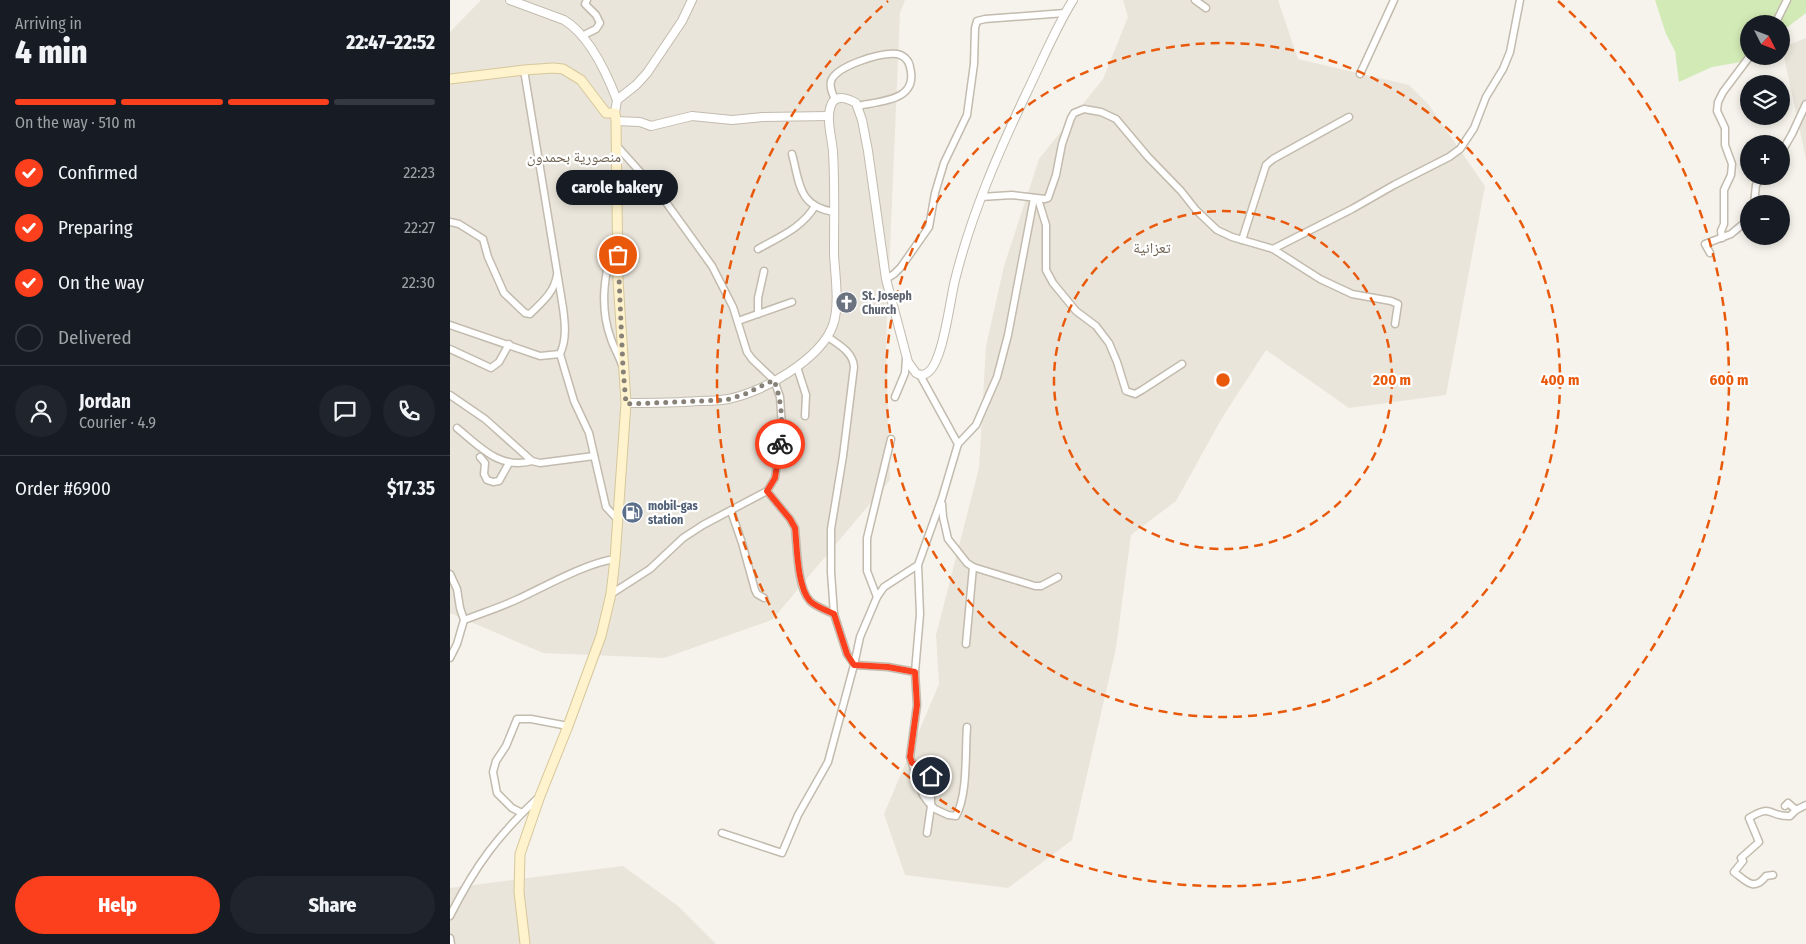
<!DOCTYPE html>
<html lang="en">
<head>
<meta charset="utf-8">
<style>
	body { margin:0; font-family:"Fira Sans Condensed","Noto Naskh Arabic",sans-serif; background:#20242c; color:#f1f3f6; height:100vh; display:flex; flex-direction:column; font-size:19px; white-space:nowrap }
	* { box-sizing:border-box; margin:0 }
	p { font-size:16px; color:#9ea1a6 }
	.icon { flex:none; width:28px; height:28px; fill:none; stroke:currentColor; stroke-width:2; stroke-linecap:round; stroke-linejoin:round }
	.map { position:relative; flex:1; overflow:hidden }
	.sheet { display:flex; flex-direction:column; background:#171b24; width:450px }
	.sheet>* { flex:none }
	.needle { width:32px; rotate:132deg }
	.buttons { position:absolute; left:1290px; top:15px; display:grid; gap:10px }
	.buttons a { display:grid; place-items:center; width:50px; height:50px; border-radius:50%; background:#171b24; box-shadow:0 2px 8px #0003; font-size:25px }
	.pin { position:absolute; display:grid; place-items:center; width:42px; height:42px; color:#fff; margin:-21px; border:2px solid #fff; border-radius:50%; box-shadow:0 1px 5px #0007 }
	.courier { position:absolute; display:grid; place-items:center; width:50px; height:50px; margin:-25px; border:4px solid #fc3f1d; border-radius:50%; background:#fff; color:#222; box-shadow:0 1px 6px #0007 }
	.bubble { position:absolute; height:35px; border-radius:18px; background:#171b24; box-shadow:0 2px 8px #0003; font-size:16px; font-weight:800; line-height:35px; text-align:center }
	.head em { font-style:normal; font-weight:800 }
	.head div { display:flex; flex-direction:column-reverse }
	.head { display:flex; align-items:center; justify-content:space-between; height:85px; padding:0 15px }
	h1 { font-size:32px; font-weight:800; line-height:38px }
	.bar { display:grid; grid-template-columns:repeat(4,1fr); gap:8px 5px; align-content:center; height:60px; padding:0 15px }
	.bar i { height:6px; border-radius:4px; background:#363941 }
	.bar .on { background:#fc3f1d }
	.bar p { grid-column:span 4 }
	.line { display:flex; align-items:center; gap:12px; padding:0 15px; border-top:1px solid #363941 }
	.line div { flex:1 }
	.round { display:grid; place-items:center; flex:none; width:52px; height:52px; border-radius:26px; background:#20242c }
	ol { padding:0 15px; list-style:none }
	li { display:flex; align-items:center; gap:15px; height:55px }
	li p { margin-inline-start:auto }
	li .icon { padding:5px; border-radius:50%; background:#fc3f1d; color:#fff; stroke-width:4 }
	li:last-child { color:#9ea1a6 }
	li i { width:28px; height:28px; border:2px solid #363941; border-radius:50% }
	.cta { display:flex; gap:10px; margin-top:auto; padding:10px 15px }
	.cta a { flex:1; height:58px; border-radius:30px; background:#fc3f1d; color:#fff; font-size:20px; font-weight:800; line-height:58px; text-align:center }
	.cta a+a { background:#20242c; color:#f1f3f6 }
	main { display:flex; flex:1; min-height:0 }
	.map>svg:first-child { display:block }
	.residential { fill:#eae5da }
	.green { fill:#d2eab5 }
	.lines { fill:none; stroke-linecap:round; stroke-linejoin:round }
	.minor-casing { stroke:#c2bbae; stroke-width:9 }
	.tertiary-casing { stroke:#c2bbae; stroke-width:10 }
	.secondary-casing { stroke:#d6c79b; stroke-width:11 }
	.minor { stroke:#fff; stroke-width:6 }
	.tertiary { stroke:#fff; stroke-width:8 }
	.secondary { stroke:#fff3cd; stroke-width:9 }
	.done { stroke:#878178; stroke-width:5; stroke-dasharray:0 9 }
	.route { stroke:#fc3f1d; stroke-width:6 }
	.ring { fill:none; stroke:#e8590c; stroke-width:2.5; stroke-dasharray:9 6 }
	.labels { text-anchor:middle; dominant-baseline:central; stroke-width:4.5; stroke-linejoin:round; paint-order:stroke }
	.worship-label { font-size:12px; font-weight:bold; fill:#5b616d; stroke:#fff; text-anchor:start }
	.service-label { font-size:12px; font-weight:bold; fill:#4e5e75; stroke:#fff; text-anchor:start }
	.quarter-label { font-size:15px; fill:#6e6250; stroke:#fff }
	.centre { fill:#e8590c; stroke:#fff; stroke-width:2.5 }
	.ring-label { font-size:15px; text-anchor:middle; font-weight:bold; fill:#e8590c; stroke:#fff; stroke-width:4.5; stroke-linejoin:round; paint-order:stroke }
</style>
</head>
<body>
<main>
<section class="sheet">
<div class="head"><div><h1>4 min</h1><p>Arriving in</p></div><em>22:47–22:52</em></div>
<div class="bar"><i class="on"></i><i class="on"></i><i class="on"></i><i></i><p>On the way · 510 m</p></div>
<ol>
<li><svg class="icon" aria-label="check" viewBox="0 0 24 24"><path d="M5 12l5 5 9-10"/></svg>Confirmed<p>22:23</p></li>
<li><svg class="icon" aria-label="check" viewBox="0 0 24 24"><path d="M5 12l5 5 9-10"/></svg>Preparing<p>22:27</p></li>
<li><svg class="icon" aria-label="check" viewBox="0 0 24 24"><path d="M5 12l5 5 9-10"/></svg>On the way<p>22:30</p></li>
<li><i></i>Delivered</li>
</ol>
<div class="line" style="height:90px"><a class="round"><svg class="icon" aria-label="person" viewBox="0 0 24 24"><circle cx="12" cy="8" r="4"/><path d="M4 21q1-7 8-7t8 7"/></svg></a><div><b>Jordan</b><p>Courier · 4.9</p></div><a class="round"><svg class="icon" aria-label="chat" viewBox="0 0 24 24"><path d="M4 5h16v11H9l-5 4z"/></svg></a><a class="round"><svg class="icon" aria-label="phone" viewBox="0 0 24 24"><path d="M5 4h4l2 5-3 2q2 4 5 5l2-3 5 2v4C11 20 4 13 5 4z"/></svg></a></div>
<div class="line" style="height:65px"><div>Order #6900</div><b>$17.35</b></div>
<div class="cta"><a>Help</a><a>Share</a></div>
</section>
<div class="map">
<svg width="1356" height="944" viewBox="0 0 1356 944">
	<rect width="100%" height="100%" fill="#f6f3ec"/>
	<g class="residential">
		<path d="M31,0H455L450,13L436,343L440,480L322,620L214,658L93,653L0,613V32Z"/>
		<path d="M673,0H828L848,59L959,85L978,104L1035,186L996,395L899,408L816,350L772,418L726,501L681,535L666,648L622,840L558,888L455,875L434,814L489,684L486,635L529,468L536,346L554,266L589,159L653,79L678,17Z"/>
		<path d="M1356,38V159L1332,48Z"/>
		<path d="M173,866L228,906L266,944H0V888Z"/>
	</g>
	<path class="green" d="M1205,0H1356V13L1331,32V24H1299V56H1311L1309,59L1262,67L1229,82L1225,51L1216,34Z"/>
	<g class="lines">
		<defs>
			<g id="minor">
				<path d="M745,0L756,8"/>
				<path d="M1325,24L1337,0"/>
				<path d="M132,36L146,29L150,23L146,15L135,4L137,0"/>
				<path d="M74,70L113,308C115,323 117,339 110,354L124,401L139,433L156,507L168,520"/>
				<path d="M910,74L944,0"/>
				<path d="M385,100C383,94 379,88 381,81C386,66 431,52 447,54C453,55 459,60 460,67C469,101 431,101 407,106"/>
				<path d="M1331,153L1342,134L1356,104"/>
				<path d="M342,154C350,184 348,206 384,212"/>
				<path d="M531,197L562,195L595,199L598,198L606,175L612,144L621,118L624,113L634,109L651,112L666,119L698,157L731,191L746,210L767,230L782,237L823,249L870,279L902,294L941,301L948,304L945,324"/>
				<path d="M588,199L596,225V270L603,283L626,311L646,326L659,343L667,362L676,391L685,394L692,390L732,364"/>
				<path d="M1304,204L1306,185L1313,176"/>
				<path d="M0,222L9,224L33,239L38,257L54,293L75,313L80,314C92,302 104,293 107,275"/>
				<path d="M1272,238L1271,231L1274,224V190L1281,175L1282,164L1275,145V128L1267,111L1268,102L1273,92L1300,56"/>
				<path d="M166,239C154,270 149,307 161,339C164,348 169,356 172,365"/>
				<path d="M792,240L816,165L823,159L899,117"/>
				<path d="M308,249C329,237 352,228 365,206"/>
				<path d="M823,249L902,209L944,185L999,157L1010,149L1024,128L1036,97L1053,69L1060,52L1070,0"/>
				<path d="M1260,253L1255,244L1281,234L1299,219"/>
				<path d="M436,279L444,274L451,267L479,227L485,193L494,163L517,115L524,64L525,28L527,21L535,19L615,13"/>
				<path d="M308,314V298L314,271"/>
				<path d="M288,321L342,302"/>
				<path d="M0,325L90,356L110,354"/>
				<path d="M378,337C389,345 403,352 404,367L393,456L381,529V572L384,614"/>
				<path d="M0,349L41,368L49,362L59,344"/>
				<path d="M347,367L356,395L355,416"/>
				<path d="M470,375L508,444"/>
				<path d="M0,395L35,419L82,461L90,463L144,456"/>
				<path d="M445,397L455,373L456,359"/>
				<path d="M7,428C30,447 50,470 82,461"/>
				<path d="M441,439L417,538V571L427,597L434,587L468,565"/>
				<path d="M30,457L35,463L34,474L37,480L43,482L49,481L59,463"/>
				<path d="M317,491L340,519L345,528C347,546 347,588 360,601C366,607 376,610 384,614L397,654L405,665L438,667L465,672L467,705L460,757L473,795L478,802L485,809L498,815L506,816C518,794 515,752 517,727"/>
				<path d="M492,504L493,517L498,539L517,563L523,567L585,586H591L608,577"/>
				<path d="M281,511L292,543L305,590L307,594L314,598"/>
				<path d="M0,574L7,589L10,608L14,620L7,644L0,658"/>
				<path d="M161,594L200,569L233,538L253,525L317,491L325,478L332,427L330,397L324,380L302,359L297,352L283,307L262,266L210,194L166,145"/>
				<path d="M14,620C32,613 51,607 68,599C96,586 136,563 165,559"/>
				<path d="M516,644L523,567"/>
				<path d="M465,672L470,614L468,565L492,498L508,444L526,425L547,377L558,335L584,198"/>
				<path d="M462,763L476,769L481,773V806L477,833"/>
				<path d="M1335,806L1338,803L1346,810"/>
				<path d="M72,813L62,808L47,793L43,772L46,761L56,746L67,719H81L118,726"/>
				<path d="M272,833L332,853L348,815L378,762L404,665L410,637L427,597"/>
				<path d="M1323,875L1316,876C1304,892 1296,881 1284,872L1293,861L1291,858L1309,842L1299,818C1323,803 1318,817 1340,816L1346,810L1356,805"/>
				<path d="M0,916C25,866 48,835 89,797"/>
				<path d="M0,938L1,944"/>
			</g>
			<g id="tertiary">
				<path d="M60,0L114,20C139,35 157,74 167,100"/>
				<path d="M165,113L167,100L186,85L197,73L232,21L242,0"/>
				<path d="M166,121L190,122L201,126L242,116L282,120L313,117L379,116"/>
				<path d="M176,403C200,403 224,403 248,401C258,401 268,401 278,399C312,393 371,359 383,325C390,305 385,275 384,254C384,220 385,186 383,152C382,137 375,117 382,103C387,94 399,99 406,103L412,120L418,151L436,279L458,362L466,373C469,375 473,376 477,373C493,364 500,299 505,280C521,215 548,153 577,92C592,61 605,29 623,0"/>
			</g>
			<path id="secondary" d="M0,79L74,70L103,68L113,69L131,80L156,113H165L166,121L168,280L176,403L165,559L161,594L151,636L118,726L90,796L70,854L69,892L75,944"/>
		</defs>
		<use href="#minor" class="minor-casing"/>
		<use href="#tertiary" class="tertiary-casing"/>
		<use href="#secondary" class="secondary-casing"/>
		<use href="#minor" class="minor"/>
		<use href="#tertiary" class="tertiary"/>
		<use href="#secondary" class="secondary"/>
	</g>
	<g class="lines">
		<path class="done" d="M168,255L173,368L176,404L276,400L295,394L324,380C332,402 333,421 330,444"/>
		<path class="route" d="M330,444L325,478L317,491L340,519L345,528C347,546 347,587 360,601C366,607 376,610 384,614L397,654L404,665L438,667L465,672L467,705L460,757L462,763L479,770L481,776"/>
	</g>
	<g class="ring">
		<circle cx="773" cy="380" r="169"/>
		<circle cx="773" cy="380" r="337"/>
		<path d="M1108 1A506 506 0 1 1 438 1"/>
	</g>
	<defs>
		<symbol id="church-disc" viewBox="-11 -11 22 22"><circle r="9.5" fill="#6b7280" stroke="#fff"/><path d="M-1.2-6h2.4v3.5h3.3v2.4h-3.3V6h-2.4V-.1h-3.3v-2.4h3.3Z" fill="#fff"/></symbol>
		<symbol id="fuel-disc" viewBox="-11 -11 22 22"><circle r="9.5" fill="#5c6f8a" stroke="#fff"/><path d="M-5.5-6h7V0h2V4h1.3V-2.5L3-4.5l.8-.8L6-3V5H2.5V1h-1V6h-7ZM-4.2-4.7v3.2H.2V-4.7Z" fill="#fff"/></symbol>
	</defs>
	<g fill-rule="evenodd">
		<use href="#church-disc" x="384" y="290" width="25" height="25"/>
		<use href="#fuel-disc" x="170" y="500" width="25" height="25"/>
	</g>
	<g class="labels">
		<g class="worship-label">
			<text x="412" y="296">St. Joseph<tspan x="412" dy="14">Church</tspan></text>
		</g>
		<g class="service-label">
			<text x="198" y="506">mobil-gas<tspan x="198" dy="14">station</tspan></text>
		</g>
		<g class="quarter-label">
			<text x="124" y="157">منصورية بحمدون</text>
			<text x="702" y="248">تعزانية</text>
		</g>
	</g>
	<circle cx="773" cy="380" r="8" class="centre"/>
	<g class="ring-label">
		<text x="942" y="385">200 m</text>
		<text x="1110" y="385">400 m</text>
		<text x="1279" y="385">600 m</text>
	</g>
</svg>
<div class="buttons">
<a><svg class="needle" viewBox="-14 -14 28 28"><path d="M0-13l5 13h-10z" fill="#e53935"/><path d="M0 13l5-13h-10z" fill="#9ea1a6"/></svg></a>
<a><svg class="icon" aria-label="layers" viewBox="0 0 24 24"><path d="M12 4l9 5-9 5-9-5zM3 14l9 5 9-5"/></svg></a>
<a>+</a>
<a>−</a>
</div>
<div class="pin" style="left:168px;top:255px;background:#ea580c"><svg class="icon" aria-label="bag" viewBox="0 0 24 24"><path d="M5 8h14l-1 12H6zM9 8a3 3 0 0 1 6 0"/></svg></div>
<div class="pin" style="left:481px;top:776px;background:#1f2937"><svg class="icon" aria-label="home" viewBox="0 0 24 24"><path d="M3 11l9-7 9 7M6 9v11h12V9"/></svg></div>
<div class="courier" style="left:330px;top:444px"><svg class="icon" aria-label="bike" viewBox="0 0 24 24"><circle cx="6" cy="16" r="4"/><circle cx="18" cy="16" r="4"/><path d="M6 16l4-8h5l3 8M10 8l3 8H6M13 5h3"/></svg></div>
<div class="bubble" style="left:106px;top:170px;width:122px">carole bakery</div>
</div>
</main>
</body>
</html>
